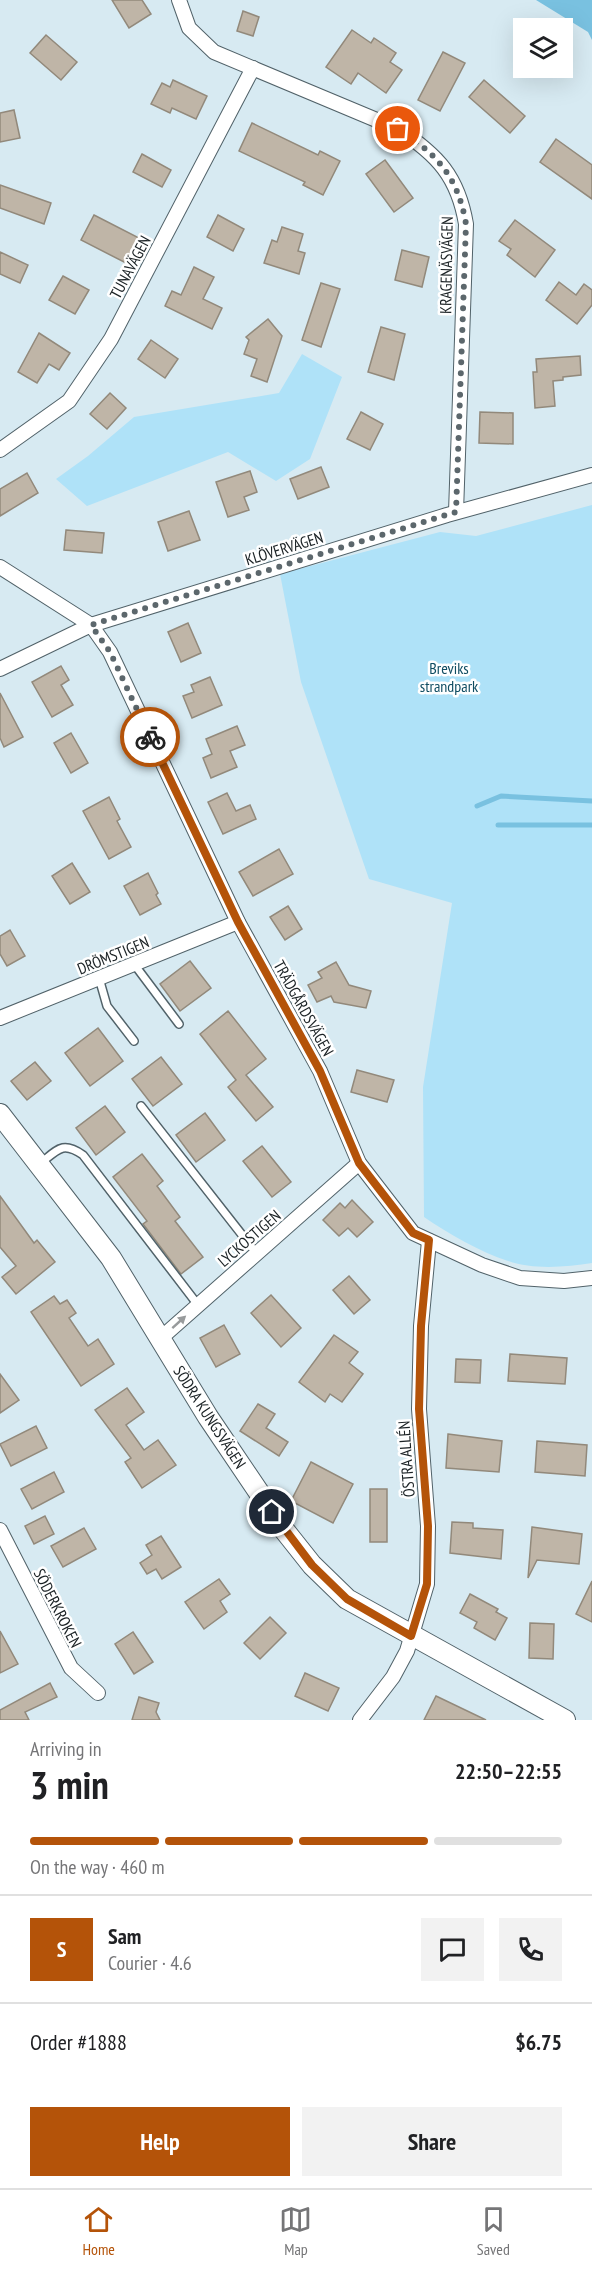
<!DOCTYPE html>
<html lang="en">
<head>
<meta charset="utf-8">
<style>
	body { margin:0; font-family:"PT Sans Narrow",sans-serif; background:#f2f2f2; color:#202124; height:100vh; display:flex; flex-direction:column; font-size:22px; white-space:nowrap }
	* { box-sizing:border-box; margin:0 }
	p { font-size:20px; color:#757577 }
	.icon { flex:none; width:33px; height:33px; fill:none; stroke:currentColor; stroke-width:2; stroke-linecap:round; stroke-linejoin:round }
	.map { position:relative; height:1720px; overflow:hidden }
	.side { display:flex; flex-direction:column; background:#fff; flex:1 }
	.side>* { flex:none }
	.controls { position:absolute; left:513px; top:18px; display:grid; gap:12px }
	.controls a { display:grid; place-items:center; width:60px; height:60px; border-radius:0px; background:#fff; box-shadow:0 6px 24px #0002; font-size:30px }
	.pin { position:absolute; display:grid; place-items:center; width:51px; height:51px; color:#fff; margin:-26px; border:3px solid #fff; border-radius:50%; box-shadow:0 2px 6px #0007 }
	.courier { position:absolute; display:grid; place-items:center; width:60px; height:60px; margin:-30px; border:4px solid #b45309; border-radius:50%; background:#fff; color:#222; box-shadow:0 2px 8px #0007 }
	.summary em { font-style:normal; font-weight:800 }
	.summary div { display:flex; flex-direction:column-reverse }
	.summary { display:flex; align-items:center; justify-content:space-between; height:102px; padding:0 30px }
	h1 { font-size:39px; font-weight:800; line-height:45px }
	.bar { display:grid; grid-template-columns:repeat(4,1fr); gap:9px 6px; align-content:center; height:72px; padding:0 30px }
	.bar i { height:8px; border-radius:4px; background:#e0e0e0 }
	.bar .current { background:#b45309 }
	.bar p { grid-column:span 4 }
	.line { display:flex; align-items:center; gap:15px; padding:0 30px; border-top:2px solid #e0e0e0 }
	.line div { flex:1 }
	.round { display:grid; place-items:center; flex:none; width:63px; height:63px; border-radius:0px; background:#f2f2f2 }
	.cta { display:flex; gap:12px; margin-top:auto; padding:12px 30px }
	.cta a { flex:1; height:69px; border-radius:0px; background:#b45309; color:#fff; font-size:24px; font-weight:800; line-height:69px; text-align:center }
	.cta a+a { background:#f2f2f2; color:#202124 }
	.tab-bar { display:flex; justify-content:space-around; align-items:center; height:84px; border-top:2px solid #e0e0e0; background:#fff; font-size:16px; color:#757577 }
	.tab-bar a { display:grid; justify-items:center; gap:3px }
	.tab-bar .current { color:#b45309 }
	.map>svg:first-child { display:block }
	.green { fill:#afe2f8 }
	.water { fill:#79c1e0 }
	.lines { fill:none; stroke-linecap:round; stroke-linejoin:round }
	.stream { stroke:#79c1e0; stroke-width:5 }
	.building { fill:#bfb5a7; stroke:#92897b; stroke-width:1.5 }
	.lane-casing { stroke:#516269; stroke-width:10 }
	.street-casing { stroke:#516269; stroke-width:16 }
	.secondary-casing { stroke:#516269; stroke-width:22 }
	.lane { stroke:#fff; stroke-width:7 }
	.street { stroke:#fff; stroke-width:14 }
	.secondary { stroke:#fff; stroke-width:20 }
	.oneway { fill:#989b9c }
	.done { stroke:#5c676c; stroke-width:6; stroke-dasharray:0 10.8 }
	.route { stroke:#b45309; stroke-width:8 }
	.labels { text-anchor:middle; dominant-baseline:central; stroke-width:5; stroke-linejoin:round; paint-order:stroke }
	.street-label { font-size:16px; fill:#1a2124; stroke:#fff }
	.park-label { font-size:16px; fill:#104d62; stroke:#fff }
</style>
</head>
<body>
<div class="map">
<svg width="592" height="1720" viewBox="0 0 592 1720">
	<rect width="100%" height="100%" fill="#d7eaf2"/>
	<g class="green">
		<path d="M302,354L342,377L310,459L276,481L228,452L87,506L56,479L88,456L134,417L279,393Z"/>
		<path d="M592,505V1263C566,1267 534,1270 508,1261C480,1252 449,1234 424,1217L423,1087L452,903L369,879L301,682L280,574L440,532L476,536Z"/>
	</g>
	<path class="water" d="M536,0H592V40L588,32Z"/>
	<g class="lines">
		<g class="stream">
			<path d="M477,806L501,796L592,801"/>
			<path d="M498,825H592"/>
		</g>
	</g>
	<g class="building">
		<path d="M112,0H142L151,14L129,28Z"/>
		<path d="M243,11L259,17L253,36L237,31Z"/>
		<path d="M352,30L371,43L374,38L396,53L390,62L402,70L386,93L358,73L351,84L326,67Z"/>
		<path d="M46,35L77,62L61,80L30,53Z"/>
		<path d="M443,52L465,63L440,111L418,100Z"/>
		<path d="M173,80L207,96L196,119L172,108L170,113L151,104L162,83L170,87Z"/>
		<path d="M484,80L525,116L510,133L469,97Z"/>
		<path d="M14,110L20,138L0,142V113Z"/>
		<path d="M252,123L318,155L320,151L340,161L323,195L303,185L305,182L239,151Z"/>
		<path d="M556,139L592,165V199L540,162Z"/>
		<path d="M142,154L171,170L162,187L133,172Z"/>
		<path d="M385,160L413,198L394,212L366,174Z"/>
		<path d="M0,185L51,203L44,224L0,208Z"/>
		<path d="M94,215L139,238L126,263L81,240Z"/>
		<path d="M218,215L244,229L233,251L207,237Z"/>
		<path d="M515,220L555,250L535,277L507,255L511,249L499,241Z"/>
		<path d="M282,227L303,234L298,251L305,253L299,274L264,263L272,240L277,242Z"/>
		<path d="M402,250L429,257L422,287L395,280Z"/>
		<path d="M0,252L28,265L20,283L0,274Z"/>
		<path d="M194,267L214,277L203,299L222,308L212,329L165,306L172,291L181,295Z"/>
		<path d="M63,276L89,290L75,314L49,300Z"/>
		<path d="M559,282L576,295L584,284L592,290V305L577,324L546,300Z"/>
		<path d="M321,283L340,289L321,347L302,340Z"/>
		<path d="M268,319L282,336L267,382L251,376L257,359L244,354L249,340L246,337Z"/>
		<path d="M381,327L405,334L394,380L368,372Z"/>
		<path d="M39,333L70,353L59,370L49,364L37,383L18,372Z"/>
		<path d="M151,340L178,359L165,378L138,359Z"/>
		<path d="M580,356L581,375L563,377V380L553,381L555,406L535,408L533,372H537L536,359Z"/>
		<path d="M110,393L126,408L107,429L90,414Z"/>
		<path d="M361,412L383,424L370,450L347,439Z"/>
		<path d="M480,412L513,413V444L479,443Z"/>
		<path d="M321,467L329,487L298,499L290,479Z"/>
		<path d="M250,471L257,492L244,497L249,510L228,517L216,482Z"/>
		<path d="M27,473L38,493L0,516V489Z"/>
		<path d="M189,511L200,540L168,551L158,522Z"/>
		<path d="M66,530L104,533L102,553L64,550Z"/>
		<path d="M188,623L201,653L181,662L168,632Z"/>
		<path d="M61,666L69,680L61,685L73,705L52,717L32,682Z"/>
		<path d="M210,677L222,705L192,718L183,696L194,692L191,685Z"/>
		<path d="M0,693L23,737L4,747L0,738Z"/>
		<path d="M237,726L245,745L230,751L237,767L211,778L203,758L212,754L206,739Z"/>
		<path d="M71,733L88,763L71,773L54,743Z"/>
		<path d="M227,793L236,811L250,805L256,819L223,834L208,802Z"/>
		<path d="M109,797L120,819L117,821L131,847L109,859L83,811Z"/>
		<path d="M279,849L293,874L253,896L239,872Z"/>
		<path d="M72,863L90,892L70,904L52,876Z"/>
		<path d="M148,873L158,893L156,895L161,904L140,915L124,886Z"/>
		<path d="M288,906L302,929L285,940L270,917Z"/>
		<path d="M10,930L25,956L7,966L0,954V936Z"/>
		<path d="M190,961L211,988L180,1011L160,984Z"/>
		<path d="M336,962L349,985L371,991L366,1008L334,1002L331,996L317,1002L308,985L322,978L318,972Z"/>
		<path d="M228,1011L266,1059L246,1075L273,1107L256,1121L228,1087L236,1080L200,1034Z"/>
		<path d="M98,1028L123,1061L90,1086L65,1053Z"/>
		<path d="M161,1057L182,1084L153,1106L132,1079Z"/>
		<path d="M35,1062L51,1081L27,1100L11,1081Z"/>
		<path d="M357,1070L394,1080L387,1102L351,1092Z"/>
		<path d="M105,1106L125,1132L96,1155L76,1128Z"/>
		<path d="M205,1113L225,1140L196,1162L176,1135Z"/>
		<path d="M262,1146L291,1182L272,1197L243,1161Z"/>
		<path d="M142,1154L163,1181L157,1186L180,1217L175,1221L203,1257L181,1274L143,1224L147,1221L113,1177Z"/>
		<path d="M0,1196L34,1243L37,1240L55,1262L16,1294L2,1277L16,1266L0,1247Z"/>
		<path d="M352,1200L373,1222L357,1237L348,1228L339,1236L323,1220L340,1203L345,1208Z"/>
		<path d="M349,1276L370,1300L354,1314L333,1290Z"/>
		<path d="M271,1295L301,1328L281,1347L251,1313Z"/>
		<path d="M54,1296L60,1304L67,1300L76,1313L69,1318L88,1346L98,1339L114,1364L81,1386L31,1312Z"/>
		<path d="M224,1325L240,1354L216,1367L200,1338Z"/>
		<path d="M334,1335L358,1352L349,1363L363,1374L342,1402L330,1394L325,1402L299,1382Z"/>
		<path d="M510,1354L567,1358L565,1384L508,1381Z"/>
		<path d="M456,1359L481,1360L480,1383L455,1382Z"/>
		<path d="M0,1374L19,1400L0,1413Z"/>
		<path d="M127,1388L144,1412L126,1425L144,1450L158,1440L176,1465L142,1488L125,1462L131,1458L95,1410Z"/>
		<path d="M258,1404L275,1414L266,1428L288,1442L279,1456L240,1431Z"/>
		<path d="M36,1426L47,1448L11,1466L0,1444Z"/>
		<path d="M448,1434L502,1441L499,1472L446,1468Z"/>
		<path d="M537,1441L587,1445L585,1476L535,1472Z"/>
		<path d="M311,1462L353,1484L333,1523L291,1501Z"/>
		<path d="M54,1472L64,1492L32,1509L21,1489Z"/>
		<rect x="370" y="1489" width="17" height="53"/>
		<path d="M45,1516L54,1534L34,1544L25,1526Z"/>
		<path d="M452,1522L473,1523V1528L503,1530L501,1559L450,1553Z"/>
		<path d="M532,1527L582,1534L579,1564L537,1560L528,1578Z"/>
		<path d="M84,1528L96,1549L63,1567L51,1546Z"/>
		<path d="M161,1536L181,1567L162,1579L156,1569L147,1574L140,1563L152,1555L146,1545Z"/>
		<path d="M219,1579L230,1594L220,1601L227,1612L204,1629L185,1602Z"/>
		<path d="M592,1581V1622L576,1614Z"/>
		<path d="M470,1594L498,1609L496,1612L507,1618L495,1640L474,1628L477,1622L460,1613Z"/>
		<path d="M270,1617L286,1633L260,1659L244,1643Z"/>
		<path d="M530,1623L554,1624L553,1659L529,1658Z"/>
		<path d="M0,1631L18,1664L0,1673Z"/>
		<path d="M133,1632L153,1662L134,1674L115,1644Z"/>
		<path d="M305,1673L339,1688L328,1711L295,1696Z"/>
		<path d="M50,1683L57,1697L25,1712L29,1720H0V1710Z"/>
		<path d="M436,1696L486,1720H424Z"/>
		<path d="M139,1697L159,1703L156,1712L160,1720H132Z"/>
	</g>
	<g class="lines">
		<defs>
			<g id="lane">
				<path d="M134,964L179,1024"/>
				<path d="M99,978L107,1006L134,1041"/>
				<path d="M141,1106L257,1254"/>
				<path d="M41,1163C58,1149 63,1141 83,1155L198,1305"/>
			</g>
			<g id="street">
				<path d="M179,0L189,28L214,52L398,129C438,155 458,177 466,224L456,512"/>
				<path d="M0,450L69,401L111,339L253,68"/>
				<path d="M0,567L91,625L447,515L592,475"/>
				<path d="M0,669L91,625L110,652L238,922L320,1071L359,1163L413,1233L482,1265L520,1278L564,1281L592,1278"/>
				<path d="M0,1018L238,922"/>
				<path d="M161,1338L359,1163"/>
				<path d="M0,1530L71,1668L98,1693"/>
				<path d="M360,1720L393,1677L407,1651L427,1584L428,1526L419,1409L421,1326L429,1241"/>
			</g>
			<path id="secondary" d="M0,1114L111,1258L208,1417L285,1531L312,1565L347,1599L565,1720"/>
		</defs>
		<use href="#lane" class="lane-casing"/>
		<use href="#street" class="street-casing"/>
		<use href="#secondary" class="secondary-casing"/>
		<use href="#lane" class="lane"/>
		<use href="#street" class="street"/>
		<use href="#secondary" class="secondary"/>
	</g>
	<defs><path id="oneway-solid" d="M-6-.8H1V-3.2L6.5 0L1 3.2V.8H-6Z" transform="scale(1.5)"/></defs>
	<use class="oneway" href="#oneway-solid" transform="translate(179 1322) rotate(-42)"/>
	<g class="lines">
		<path class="done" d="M150,737L110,652L91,625L456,512L466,224C458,177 438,155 398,129"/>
		<path class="route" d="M150,737L238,922L320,1071L359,1163L413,1233L429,1240L421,1326L419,1409L428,1526L427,1584L411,1636L347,1599L312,1565L272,1512"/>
	</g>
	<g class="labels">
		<g class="street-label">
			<text transform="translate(446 265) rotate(-89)">KRAGENÄSVÄGEN</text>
			<text transform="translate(130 267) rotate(-62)">TUNAVÄGEN</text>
			<text transform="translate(284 548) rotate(-17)">KLÖVERVÄGEN</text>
			<text transform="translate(113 955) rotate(-22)">DRÖMSTIGEN</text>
			<text transform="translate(304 1008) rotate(61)">TRÄDGÅRDSVÄGEN</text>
			<text transform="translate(249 1238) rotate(-41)">LYCKOSTIGEN</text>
			<text transform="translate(210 1417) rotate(57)">SÖDRA KUNGSVÄGEN</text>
			<text transform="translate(406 1459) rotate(-94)">ÖSTRA ALLÉN</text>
			<text transform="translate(58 1608) rotate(63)">SÖDERKROKEN</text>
		</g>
		<g class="park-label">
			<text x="449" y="668">Breviks<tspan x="449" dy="18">strandpark</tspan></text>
		</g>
	</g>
</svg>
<div class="controls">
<a><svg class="icon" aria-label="layers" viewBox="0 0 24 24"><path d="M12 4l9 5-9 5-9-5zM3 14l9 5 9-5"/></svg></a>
</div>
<div class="pin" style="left:398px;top:129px;background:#ea580c"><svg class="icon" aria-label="bag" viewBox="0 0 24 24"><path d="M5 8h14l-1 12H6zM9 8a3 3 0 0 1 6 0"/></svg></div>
<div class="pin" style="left:272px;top:1512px;background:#1f2937"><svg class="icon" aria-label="home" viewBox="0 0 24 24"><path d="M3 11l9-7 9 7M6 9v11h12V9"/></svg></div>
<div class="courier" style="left:150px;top:737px"><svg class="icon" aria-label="bike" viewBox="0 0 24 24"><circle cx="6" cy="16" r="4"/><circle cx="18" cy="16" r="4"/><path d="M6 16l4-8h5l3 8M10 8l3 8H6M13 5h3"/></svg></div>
</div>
<section class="side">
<div class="summary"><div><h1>3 min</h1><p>Arriving in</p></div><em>22:50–22:55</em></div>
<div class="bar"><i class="current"></i><i class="current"></i><i class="current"></i><i></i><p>On the way · 460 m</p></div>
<div class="line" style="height:108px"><b class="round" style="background:#b45309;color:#fff">S</b><div><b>Sam</b><p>Courier · 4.6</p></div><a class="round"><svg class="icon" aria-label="chat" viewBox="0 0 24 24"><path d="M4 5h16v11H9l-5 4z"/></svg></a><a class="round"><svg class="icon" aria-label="phone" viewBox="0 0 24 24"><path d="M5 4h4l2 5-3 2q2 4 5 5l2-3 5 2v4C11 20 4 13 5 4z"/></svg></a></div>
<div class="line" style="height:78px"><div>Order #1888</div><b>$6.75</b></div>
<div class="cta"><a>Help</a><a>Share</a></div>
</section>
<nav class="tab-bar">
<a class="current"><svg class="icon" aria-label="home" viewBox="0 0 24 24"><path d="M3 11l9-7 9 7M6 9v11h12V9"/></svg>Home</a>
<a><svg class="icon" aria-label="map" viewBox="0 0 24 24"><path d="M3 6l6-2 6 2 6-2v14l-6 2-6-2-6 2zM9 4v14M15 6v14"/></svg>Map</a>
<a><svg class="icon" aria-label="saved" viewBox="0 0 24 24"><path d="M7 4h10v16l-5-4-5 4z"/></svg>Saved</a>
</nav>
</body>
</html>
